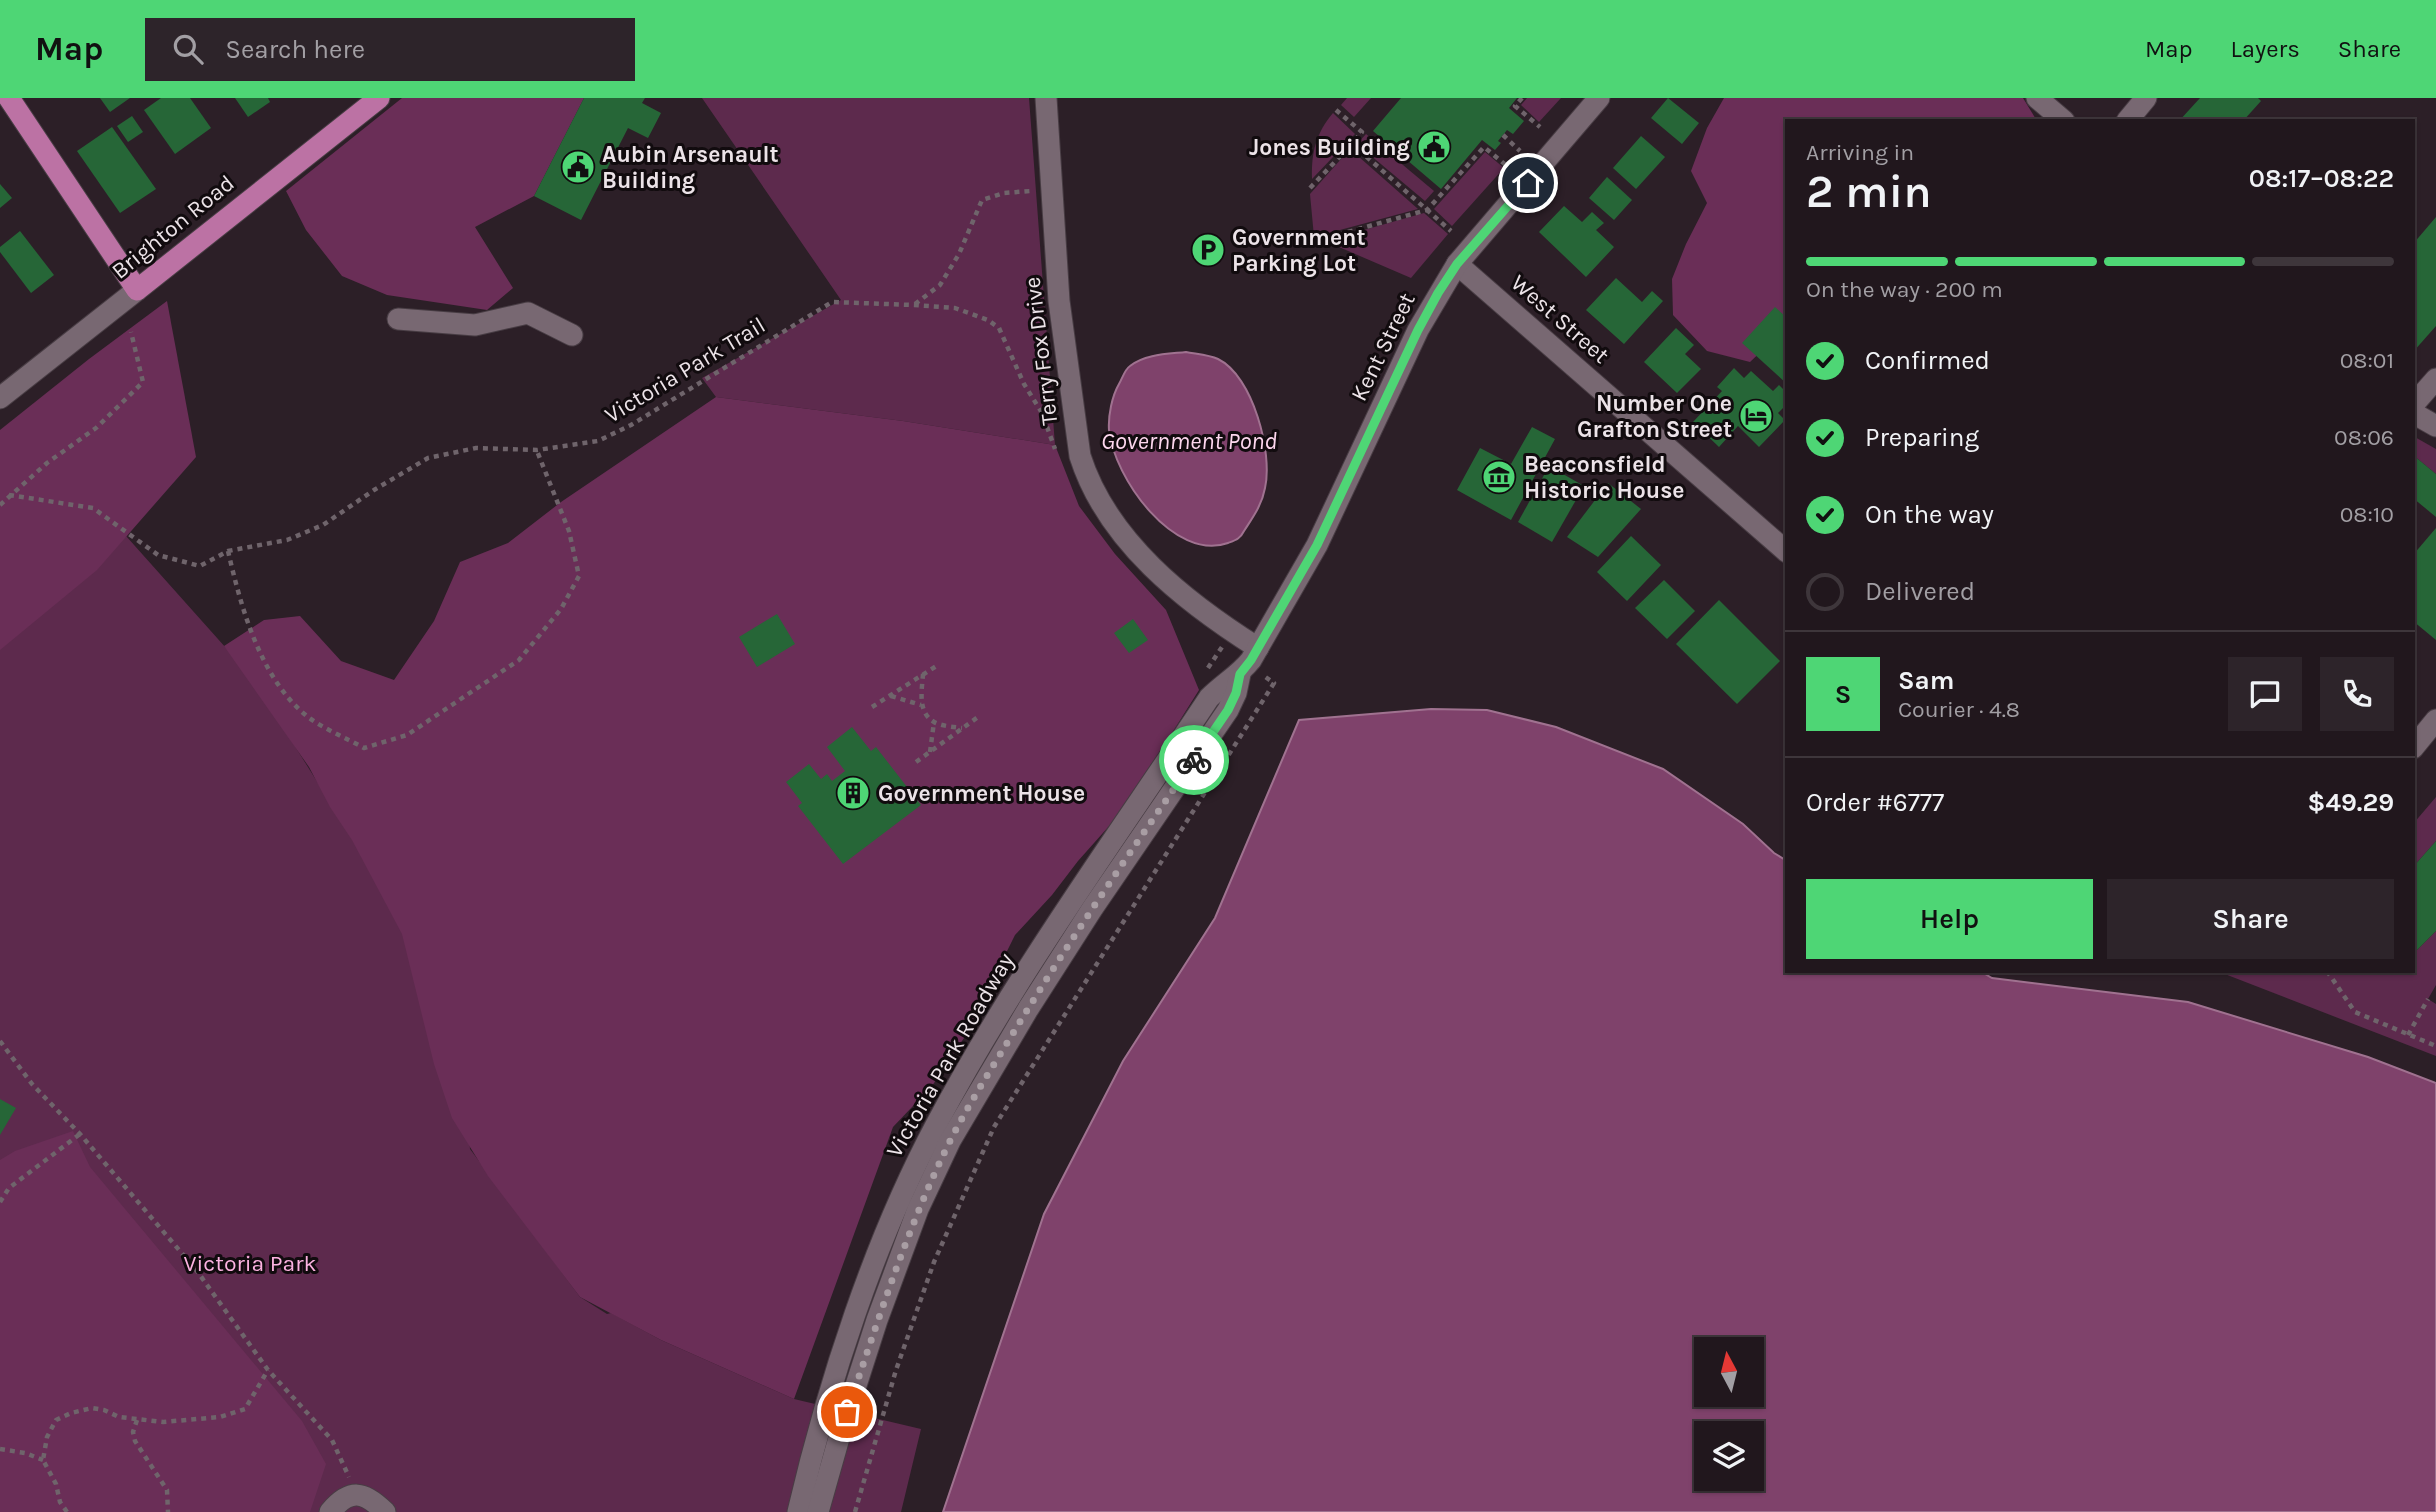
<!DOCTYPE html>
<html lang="en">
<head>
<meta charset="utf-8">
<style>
	body { margin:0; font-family:Karla,sans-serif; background:#2d242a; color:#f1f3f6; height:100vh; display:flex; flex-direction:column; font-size:26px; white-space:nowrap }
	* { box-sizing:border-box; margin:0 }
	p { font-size:23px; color:#a29fa4 }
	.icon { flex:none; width:38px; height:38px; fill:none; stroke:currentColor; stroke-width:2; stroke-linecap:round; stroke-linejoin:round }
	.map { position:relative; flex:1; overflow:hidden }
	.details { position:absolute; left:1785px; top:21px; width:630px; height:854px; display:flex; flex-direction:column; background:#21171d; border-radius:0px; box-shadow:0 2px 5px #0004,0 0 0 2px #3e363b }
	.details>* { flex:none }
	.needle { width:46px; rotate:353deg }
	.buttons { position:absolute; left:1694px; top:1239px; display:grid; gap:14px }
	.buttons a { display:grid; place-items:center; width:70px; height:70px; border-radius:0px; background:#21171d; box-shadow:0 2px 5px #0004,0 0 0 2px #3e363b; font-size:35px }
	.pin { position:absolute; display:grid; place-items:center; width:60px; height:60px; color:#fff; margin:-30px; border:4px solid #fff; border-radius:50%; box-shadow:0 2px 7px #0007 }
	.courier { position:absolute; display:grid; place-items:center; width:70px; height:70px; margin:-35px; border:5px solid #4ed675; border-radius:50%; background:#fff; color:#222; box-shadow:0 2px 9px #0007 }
	.head em { font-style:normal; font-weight:600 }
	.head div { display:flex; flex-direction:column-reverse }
	.head { display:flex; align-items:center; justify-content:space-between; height:119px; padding:0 21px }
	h1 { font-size:46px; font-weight:600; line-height:52px }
	.bar { display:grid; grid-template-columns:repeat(4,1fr); gap:10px 7px; align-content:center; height:84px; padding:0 21px }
	.bar i { height:9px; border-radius:5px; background:#3e363b }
	.bar .selected { background:#4ed675 }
	.bar p { grid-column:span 4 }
	.line { display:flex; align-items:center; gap:18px; padding:0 21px; border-top:2px solid #3e363b }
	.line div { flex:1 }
	.round { display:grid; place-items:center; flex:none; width:74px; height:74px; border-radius:0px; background:#2d242a }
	ol { padding:0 21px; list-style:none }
	li { display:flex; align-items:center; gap:21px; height:77px }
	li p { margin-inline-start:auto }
	li .icon { padding:7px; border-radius:50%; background:#4ed675; color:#111; stroke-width:4 }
	li:last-child { color:#a29fa4 }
	li i { width:38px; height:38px; border:4px solid #3e363b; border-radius:50% }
	.button { display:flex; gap:14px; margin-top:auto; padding:14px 21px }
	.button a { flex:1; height:80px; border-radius:0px; background:#4ed675; color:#111; font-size:28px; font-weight:600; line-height:80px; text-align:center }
	.button a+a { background:#2d242a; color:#f1f3f6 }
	header { display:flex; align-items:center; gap:42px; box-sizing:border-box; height:98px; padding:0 35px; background:#4ed675; color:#111 }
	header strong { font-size:33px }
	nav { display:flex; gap:38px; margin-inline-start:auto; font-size:24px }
	.search { width:490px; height:63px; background:#2d242a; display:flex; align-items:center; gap:18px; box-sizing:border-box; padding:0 24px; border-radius:0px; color:#a29fa4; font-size:26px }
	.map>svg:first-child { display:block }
	.green { fill:#5d2a4d }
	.forest { fill:#6a2e57 }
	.water { fill:#7f426b; stroke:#a07290; stroke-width:2; fill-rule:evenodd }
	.building { fill:#266637 }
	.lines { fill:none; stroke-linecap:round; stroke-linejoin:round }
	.minor-casing { stroke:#483d44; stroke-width:23 }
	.major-casing { stroke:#483d44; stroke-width:23 }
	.path { stroke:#6f646b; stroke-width:4.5; stroke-dasharray:5 5; stroke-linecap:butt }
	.minor { stroke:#786872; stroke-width:21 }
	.major { stroke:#bc72a4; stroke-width:21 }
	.done { stroke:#a99ea4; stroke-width:7; stroke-dasharray:0 12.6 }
	.route { stroke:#4ed675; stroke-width:9 }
	.labels { text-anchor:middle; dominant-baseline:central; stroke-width:6; stroke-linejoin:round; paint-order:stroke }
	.poi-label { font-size:23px; font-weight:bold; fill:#ece3e8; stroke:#110b0e; text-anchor:start }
	.street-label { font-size:23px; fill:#ece3e8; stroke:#110b0e }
	.park-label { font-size:23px; fill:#fcb2e1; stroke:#110b0e }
	.water-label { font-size:24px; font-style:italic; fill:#fdd7ee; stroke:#110b0e }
</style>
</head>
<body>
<header>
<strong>Map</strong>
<div class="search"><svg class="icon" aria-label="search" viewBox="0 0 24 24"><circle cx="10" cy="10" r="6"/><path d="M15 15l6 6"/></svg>Search here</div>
<nav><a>Map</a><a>Layers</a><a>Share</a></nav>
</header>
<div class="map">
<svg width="2436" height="1414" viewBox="0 0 2436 1414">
	<rect width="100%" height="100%" fill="#2c1f27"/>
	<g class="green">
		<path d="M702,0H1029L1055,347L903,323L716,299L702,280L841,202Z"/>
		<path d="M1347,0H1371L1354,19L1341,7Z"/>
		<path d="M1527,0H1561L1539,24L1521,7Z"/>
		<path d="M1333,15L1355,36L1312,81C1311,55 1316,35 1333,15Z"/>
		<path d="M1366,36L1434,93L1425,103L1357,46Z"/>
		<path d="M1350,51L1418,111L1314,139L1310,96Z"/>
		<path d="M1485,54L1504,70L1452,128L1434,111Z"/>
		<path d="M1424,115L1448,136L1411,180L1325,143Z"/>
		<path d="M0,332L118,429L251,578L458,909L470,1051L580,1199L607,1216L611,1215L661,1242L794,1301L921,1331L901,1414H0Z"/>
		<path d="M2413,338L2436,351V376L2413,357Z"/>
		<path d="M2436,699V743L2413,769V726Z"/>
		<path d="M2436,833V887L2428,901L2436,906V958L2217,873H2391L2393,876L2396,873H2413V856Z"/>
	</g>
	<g class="forest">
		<path d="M402,0H584L534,98L475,129L513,190L487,212L387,197L342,178L306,132L286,93Z"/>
		<path d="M1724,0H2023L2037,23H1787V229L1750,264L1707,253L1673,217L1672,181L1686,146L1707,105L1691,73L1707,30Z"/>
		<path d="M167,203L196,359L97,472L0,552V332L89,261Z"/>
		<path d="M716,299L903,323L1055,347L1079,408L1115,456L1166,512L1199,592L1172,635L1110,727L1078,763L1052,797L1015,837L964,940L932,988L893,1029L794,1301L661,1242L580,1199L488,1078L452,1020L434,966L402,836L352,742L330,709L309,669L224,548L264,522L300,518L341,563L394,582L434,523L460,464L508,445L561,404Z"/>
		<path d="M73,1033L90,1069L302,1323L326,1366L310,1414H0V1062L15,1053Z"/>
	</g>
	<g class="water">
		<path d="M1186,254C1196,256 1209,257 1218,261C1253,278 1273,355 1265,390C1262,407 1253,419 1244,433C1240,441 1236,442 1228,445C1174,464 1114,380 1109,332C1108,318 1112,298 1119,286C1122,281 1125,271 1130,268C1145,256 1168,256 1186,254Z"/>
		<path d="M1431,611L1487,612L1556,629L1663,671L1743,726L1774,755L1787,763V873H1980L1992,880L2188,904L2368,959L2436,985V1414H943L1044,1116L1123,963L1215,820L1299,622ZM1752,1251V1297H1706V1251ZM1752,1335V1381H1706V1335Z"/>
	</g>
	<g class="building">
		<path d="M100,0H130L110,14Z"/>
		<path d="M161,0H190L211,30L175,56L144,12Z"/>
		<path d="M235,0H268L270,4L248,19Z"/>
		<path d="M584,0H645L642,5L661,15L648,40L628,30L581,122L534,98Z"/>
		<path d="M1401,0H1517L1509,10L1524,23L1513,36L1507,32L1498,43L1501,45L1495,52L1482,42L1441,91L1373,33Z"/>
		<path d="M1668,0L1699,25L1682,46L1651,20Z"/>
		<path d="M2200,0H2258L2261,3L2243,23H2179Z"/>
		<path d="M132,18L143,34L128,44L117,28Z"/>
		<path d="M112,29L156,91L120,115L77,53Z"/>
		<path d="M1641,38L1665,59L1636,91L1613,70Z"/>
		<path d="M1607,79L1632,102L1614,122L1589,100Z"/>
		<path d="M0,86L12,100L0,110Z"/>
		<path d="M1564,108L1582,124L1592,114L1604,125L1596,132L1614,149L1586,179L1539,134Z"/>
		<path d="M2436,119V228L2413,254V146Z"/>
		<path d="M20,133L54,177L31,195L0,154V149Z"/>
		<path d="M1616,180L1642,204L1652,193L1663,203L1624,246L1586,212Z"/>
		<path d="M1775,209L1787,220V286L1742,245Z"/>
		<path d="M1676,230L1694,247L1685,256L1701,271L1677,295L1644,264Z"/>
		<path d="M1734,270L1744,280L1751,273L1773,293L1779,287L1787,295V306L1778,315L1785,322L1759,349L1738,328L1719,349L1693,324L1722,293L1717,289Z"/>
		<path d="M1532,329L1555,341L1511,422L1457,392L1480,350L1511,366Z"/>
		<path d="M2413,357L2436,376V419L2413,400Z"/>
		<path d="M1549,368L1584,388L1552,444L1518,424Z"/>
		<path d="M1608,385L1641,411L1598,459L1567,439Z"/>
		<path d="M2436,430V542L2413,523V457Z"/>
		<path d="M1631,438L1661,467L1627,503L1597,474Z"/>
		<path d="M1664,482L1695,513L1667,541L1635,510Z"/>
		<path d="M1719,502L1780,563L1737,606L1676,546Z"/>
		<path d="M777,516L795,546L757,569L739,539Z"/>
		<path d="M1133,521L1148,542L1129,555L1114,535Z"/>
		<path d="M852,629L871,653L876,649L921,707L843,766L798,708L802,705L786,684L809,666L821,681L827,676L832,683L845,673L827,649Z"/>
		<path d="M2436,743V833L2413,856V769Z"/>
		<path d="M0,1001L16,1010L0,1037Z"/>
	</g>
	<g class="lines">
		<defs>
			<g id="minor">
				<path d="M1046,0L1059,203L1080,358C1107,443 1185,504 1258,550"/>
				<path d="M2037,0L2064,23"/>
				<path d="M2127,23L2146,0"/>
				<path d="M1457,166L1787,454"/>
				<path d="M398,221L475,227L528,215L572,237"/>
				<path d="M0,300L137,192"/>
				<path d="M2413,307L2436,281"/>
				<path d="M2413,315L2436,328"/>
				<path d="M2413,650L2436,622"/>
				<path d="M330,1414C350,1390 364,1393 385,1414"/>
				<path d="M798,1414C828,1286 874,1143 936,1027C1015,878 1116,740 1209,600C1223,586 1239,577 1251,562L1317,447L1418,232L1457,166L1599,0"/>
				<path d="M818,1414L839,1340L877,1222L918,1111L950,1043L1028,911L1092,811L1228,612L1236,595L1240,576"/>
			</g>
			<path id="major" d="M9,0L137,192L379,0"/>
		</defs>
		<use href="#minor" class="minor-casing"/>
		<use href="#major" class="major-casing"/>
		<g class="path">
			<path d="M1522,0L1515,8L1540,29"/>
			<path d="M1336,12L1362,34L1352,46"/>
			<path d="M1503,37L1520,53"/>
			<path d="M1310,90L1352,46L1451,133"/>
			<path d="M1319,142L1427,112L1484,49L1507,68"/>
			<path d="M915,206L940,187L959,156L982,102L1004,95L1031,93"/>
			<path d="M9,397L93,410L158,457L200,468L228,453L287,442L323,427L374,392L428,360L476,350L537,352L598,343L631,327L832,204L914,207L955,210L988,222L999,230L1024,286L1042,315L1055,351"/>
			<path d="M0,407L47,365L96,330L143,284L131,234"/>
			<path d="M228,453C241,509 260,581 308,619C324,631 346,640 364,650L407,637L519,562L561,511L579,478L569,433L537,353"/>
			<path d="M1208,570L1222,549"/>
			<path d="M923,576C922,592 917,614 934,624C941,628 954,629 962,630"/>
			<path d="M891,598L921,607"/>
			<path d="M872,609L938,567"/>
			<path d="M930,654L934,624"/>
			<path d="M916,664L978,619"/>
			<path d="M2327,873L2355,914L2436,948"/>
			<path d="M2408,937L2428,901"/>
			<path d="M0,943L32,986L80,1036L197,1173L268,1272L332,1342L349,1379"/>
			<path d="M0,1104L9,1090L80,1036"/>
			<path d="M137,1322L133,1334L135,1343L167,1392L168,1414"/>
			<path d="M0,1351L25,1355L43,1362"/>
			<path d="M67,1414L60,1404L56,1386L43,1362L47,1339L56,1322L71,1315L92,1310L104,1312L119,1319L163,1324L220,1319L245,1311L268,1272"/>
			<path d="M855,1414L896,1272L934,1164L994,1029L1274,585L1264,578"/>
		</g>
		<use href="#minor" class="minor"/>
		<use href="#major" class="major"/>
	</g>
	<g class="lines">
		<path class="done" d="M847,1314C878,1223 906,1133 948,1047C968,1007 992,970 1015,932C1071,840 1132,751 1194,662"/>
		<path class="route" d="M1194,662L1228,612L1236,595L1240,576L1251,562L1317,447L1418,232L1438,195L1457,166L1528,85"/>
	</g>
	<defs>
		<symbol id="civic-disc" viewBox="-11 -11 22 22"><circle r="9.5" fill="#4ed675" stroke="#110b0e"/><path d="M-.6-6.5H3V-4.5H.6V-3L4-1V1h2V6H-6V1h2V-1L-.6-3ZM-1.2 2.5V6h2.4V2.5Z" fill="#111"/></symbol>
		<symbol id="parking-disc" viewBox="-11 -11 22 22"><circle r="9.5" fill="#4ed675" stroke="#110b0e"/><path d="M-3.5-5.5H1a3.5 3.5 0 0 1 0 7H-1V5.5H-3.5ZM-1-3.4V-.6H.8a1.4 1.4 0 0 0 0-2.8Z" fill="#111"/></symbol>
		<symbol id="hotel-disc" viewBox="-11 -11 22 22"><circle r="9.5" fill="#4ed675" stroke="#110b0e"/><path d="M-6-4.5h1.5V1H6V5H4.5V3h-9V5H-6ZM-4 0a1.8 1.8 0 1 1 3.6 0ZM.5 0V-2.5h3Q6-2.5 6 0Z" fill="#111"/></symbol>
		<symbol id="museum-disc" viewBox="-11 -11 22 22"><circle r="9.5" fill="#4ed675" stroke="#110b0e"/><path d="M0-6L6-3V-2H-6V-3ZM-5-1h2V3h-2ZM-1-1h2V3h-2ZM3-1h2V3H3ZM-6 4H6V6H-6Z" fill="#111"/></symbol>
		<symbol id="building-disc" viewBox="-11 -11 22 22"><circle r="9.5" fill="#4ed675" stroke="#110b0e"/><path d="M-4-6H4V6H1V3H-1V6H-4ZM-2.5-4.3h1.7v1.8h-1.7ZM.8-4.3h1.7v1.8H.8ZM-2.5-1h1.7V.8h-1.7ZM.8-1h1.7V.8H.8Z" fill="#111"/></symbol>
	</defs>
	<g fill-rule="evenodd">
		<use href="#civic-disc" x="1415" y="30" width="38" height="38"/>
		<use href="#civic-disc" x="559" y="50" width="38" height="38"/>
		<use href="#parking-disc" x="1189" y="133" width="38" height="38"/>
		<use href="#hotel-disc" x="1737" y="299" width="38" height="38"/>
		<use href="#museum-disc" x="1480" y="360" width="38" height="38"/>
		<use href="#building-disc" x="834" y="676" width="38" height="38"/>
	</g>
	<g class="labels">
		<g class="poi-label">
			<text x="1410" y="49" text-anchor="end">Jones Building</text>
			<text x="602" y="56">Aubin Arsenault<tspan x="602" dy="26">Building</tspan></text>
			<text x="1232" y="139">Government<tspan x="1232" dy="26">Parking Lot</tspan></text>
			<text x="1732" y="305" text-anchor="end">Number One<tspan x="1732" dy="26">Grafton Street</tspan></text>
			<text x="1524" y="366">Beaconsfield<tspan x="1524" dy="26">Historic House</tspan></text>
			<text x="878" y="695">Government House</text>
		</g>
		<g class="street-label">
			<text transform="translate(173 129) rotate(-39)">Brighton Road</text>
			<text transform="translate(1560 221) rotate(41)">West Street</text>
			<text transform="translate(1383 249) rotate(-64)">Kent Street</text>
			<text transform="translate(1041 253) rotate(-97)">Terry Fox Drive</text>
			<text transform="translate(685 272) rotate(-31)">Victoria Park Trail</text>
			<text transform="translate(950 957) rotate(-60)">Victoria Park Roadway</text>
		</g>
		<g class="park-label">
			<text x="250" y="1165">Victoria Park</text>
		</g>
		<g class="water-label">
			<text x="1189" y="343">Government Pond</text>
		</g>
	</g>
</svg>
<div class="buttons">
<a><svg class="needle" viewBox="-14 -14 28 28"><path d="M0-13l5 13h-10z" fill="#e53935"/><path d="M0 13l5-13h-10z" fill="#a29fa4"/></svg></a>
<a><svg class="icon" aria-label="layers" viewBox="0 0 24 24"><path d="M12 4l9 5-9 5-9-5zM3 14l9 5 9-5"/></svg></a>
</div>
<div class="pin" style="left:847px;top:1314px;background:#ea580c"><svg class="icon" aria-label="bag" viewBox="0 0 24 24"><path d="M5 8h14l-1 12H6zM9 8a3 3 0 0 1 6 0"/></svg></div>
<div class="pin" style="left:1528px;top:85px;background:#1f2937"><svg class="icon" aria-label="home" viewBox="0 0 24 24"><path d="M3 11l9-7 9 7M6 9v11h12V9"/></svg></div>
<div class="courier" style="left:1194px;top:662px"><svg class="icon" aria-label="bike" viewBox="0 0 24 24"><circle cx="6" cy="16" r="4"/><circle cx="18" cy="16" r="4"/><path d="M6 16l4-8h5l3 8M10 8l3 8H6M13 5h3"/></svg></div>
<section class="details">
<div class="head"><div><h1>2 min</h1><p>Arriving in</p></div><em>08:17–08:22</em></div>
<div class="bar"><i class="selected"></i><i class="selected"></i><i class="selected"></i><i></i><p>On the way · 200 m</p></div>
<ol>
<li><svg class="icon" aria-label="check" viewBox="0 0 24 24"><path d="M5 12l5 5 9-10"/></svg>Confirmed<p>08:01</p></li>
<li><svg class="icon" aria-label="check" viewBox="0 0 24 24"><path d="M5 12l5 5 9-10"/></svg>Preparing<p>08:06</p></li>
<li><svg class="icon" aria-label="check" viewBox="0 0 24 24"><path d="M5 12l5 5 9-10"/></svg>On the way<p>08:10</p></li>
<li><i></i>Delivered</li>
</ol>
<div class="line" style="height:126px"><b class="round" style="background:#4ed675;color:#111">S</b><div><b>Sam</b><p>Courier · 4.8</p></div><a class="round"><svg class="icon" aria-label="chat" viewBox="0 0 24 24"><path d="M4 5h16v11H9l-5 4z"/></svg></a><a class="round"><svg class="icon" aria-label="phone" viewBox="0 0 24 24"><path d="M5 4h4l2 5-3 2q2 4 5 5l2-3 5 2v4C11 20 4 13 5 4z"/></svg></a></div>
<div class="line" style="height:91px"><div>Order #6777</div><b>$49.29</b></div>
<div class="button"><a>Help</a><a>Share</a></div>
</section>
</div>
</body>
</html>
